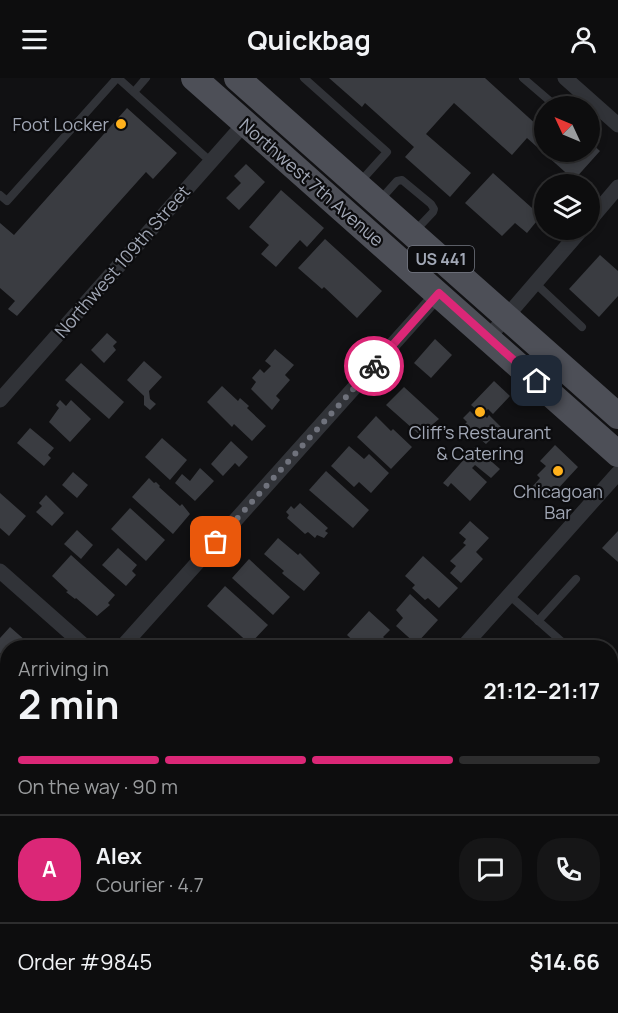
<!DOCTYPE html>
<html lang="en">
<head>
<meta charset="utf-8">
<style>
	body { margin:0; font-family:Manrope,sans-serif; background:#161617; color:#f1f3f6; height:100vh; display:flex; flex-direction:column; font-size:22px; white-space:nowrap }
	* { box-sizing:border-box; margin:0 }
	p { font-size:20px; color:#9a9c9e }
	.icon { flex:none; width:33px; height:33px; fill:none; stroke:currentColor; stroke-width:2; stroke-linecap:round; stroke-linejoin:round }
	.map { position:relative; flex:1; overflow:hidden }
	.panel { position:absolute; left:0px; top:562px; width:618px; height:374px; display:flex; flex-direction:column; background:#0d0d0e; border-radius:24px 24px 0 0; box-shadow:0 3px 9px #0003,0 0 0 2px #2d2d2e }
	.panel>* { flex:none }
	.needle { width:39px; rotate:314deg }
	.controls { position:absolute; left:534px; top:18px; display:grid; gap:12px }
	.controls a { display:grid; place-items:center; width:66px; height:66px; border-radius:50%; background:#0d0d0e; box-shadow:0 3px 9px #0003,0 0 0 2px #2d2d2e; font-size:30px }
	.pin { position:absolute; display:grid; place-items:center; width:51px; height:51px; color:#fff; margin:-26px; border-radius:12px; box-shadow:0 3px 9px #0006 }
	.courier { position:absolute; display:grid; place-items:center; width:60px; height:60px; margin:-30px; border:4px solid #db2777; border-radius:50%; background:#fff; color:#222; box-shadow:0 2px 8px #0007 }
	.headline em { font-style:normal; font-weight:700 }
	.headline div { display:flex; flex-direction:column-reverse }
	.headline { display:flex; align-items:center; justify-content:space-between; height:102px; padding:0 18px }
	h1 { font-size:39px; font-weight:700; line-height:45px }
	.bar { display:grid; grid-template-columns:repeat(4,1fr); gap:9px 6px; align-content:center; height:72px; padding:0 18px }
	.bar i { height:8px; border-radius:4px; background:#2d2d2e }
	.bar .current { background:#db2777 }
	.bar p { grid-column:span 4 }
	.line { display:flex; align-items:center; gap:15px; padding:0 18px; border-top:2px solid #2d2d2e }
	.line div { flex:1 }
	.round { display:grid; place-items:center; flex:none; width:63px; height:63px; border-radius:24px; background:#161617 }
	header { display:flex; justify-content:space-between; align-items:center; height:78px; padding:0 18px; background:#0d0d0e; font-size:27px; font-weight:700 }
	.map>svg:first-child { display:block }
	.building { fill:#3a3c41 }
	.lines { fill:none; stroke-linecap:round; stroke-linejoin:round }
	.lane { stroke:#313338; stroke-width:8 }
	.street { stroke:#313338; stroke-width:15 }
	.primary { stroke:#4d4f57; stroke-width:26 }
	.done { stroke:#6f727c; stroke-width:6; stroke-dasharray:0 10.8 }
	.route { stroke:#db2777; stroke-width:8 }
	.poi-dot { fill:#ffb11c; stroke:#0c0c0e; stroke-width:2 }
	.labels { text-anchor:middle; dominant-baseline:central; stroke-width:4.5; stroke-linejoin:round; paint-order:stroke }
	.shield { fill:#0c0c0e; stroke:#747883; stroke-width:1.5 }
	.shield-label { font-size:16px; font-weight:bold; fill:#a1a7b5 }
	.poi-label { font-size:18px; fill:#a1a7b5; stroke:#0c0c0e }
	.street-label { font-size:18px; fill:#a1a7b5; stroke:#0c0c0e }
</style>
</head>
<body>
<header><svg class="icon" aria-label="menu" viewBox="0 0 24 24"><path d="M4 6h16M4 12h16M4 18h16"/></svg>Quickbag<svg class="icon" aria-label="person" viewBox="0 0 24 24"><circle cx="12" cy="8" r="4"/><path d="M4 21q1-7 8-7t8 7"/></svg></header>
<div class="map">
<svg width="618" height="935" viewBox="0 0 618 935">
	<rect width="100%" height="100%" fill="#111113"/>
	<g class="building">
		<path d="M329,0H485L538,48L544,41V74H590V64L600,73L574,102L527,60L512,77L454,25L426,56L471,95L450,119L405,79L414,69L365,25L362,29Z"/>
		<path d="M127,30L177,75L153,101L146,94L17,238L8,231L15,223L0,210V145L14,157Z"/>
		<path d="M246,86L265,104L239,132L226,120L241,105L234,98Z"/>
		<path d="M493,95L541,138L527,155L515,145L502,158L465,125Z"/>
		<path d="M281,112L324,150L307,169L300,162L276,189L261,176L269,167L249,149Z"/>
		<path d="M325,161L382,213L357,240L324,209L322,211L298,190Z"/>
		<path d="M600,177L618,193V218L599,239L569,211Z"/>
		<path d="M107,255L117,264L113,268L116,272L104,285L91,272Z"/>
		<path d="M435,261L452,277L431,300L414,285Z"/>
		<path d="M275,271L294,287L285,297L290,302L276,318L280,322L272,332L251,311L256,304L252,300L260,291L264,295L271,288L265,283Z"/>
		<path d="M144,283L162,299L149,313L150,321L156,326L150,332L144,327V318L127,302Z"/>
		<path d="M81,285L124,324L109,341L65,302Z"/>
		<path d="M494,303L510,318L493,336L488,331L483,336L487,340L489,337L502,350L486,366L479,360L475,363L461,350L467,344L463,340L470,333L473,336L477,332L471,327Z"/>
		<path d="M222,308L238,323L240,320L249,328L247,330L266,348L252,363L234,346L232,349L207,324Z"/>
		<path d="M404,309L439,341L433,346L437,350L431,357L426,353L421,358L386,327Z"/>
		<path d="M60,322L66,328L71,322L91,341L70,364L49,344L59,330L56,327Z"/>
		<path d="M376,338L391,353L393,351L412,369L391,391L357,359Z"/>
		<path d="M30,350L54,370L48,377L51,380L44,388L17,365Z"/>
		<path d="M162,360L187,382L170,402L145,379Z"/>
		<path d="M231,363L248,379L239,389L235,385L223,398L211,386Z"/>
		<path d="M555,367L578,389L554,415L552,413L544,421L532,409L540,400L537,397L546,388L540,383Z"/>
		<path d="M349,368L364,381L369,376L389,395L371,415L359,404L354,409L331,388Z"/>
		<path d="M475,369L500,391L491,400L475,387L472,390L487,404L470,423L451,405L448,409L443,405Z"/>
		<path d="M200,390L214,403L195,423L175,405L182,396L190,403Z"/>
		<path d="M326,393L369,432L353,450L309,412Z"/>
		<path d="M73,394L88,407L77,420L62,407Z"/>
		<path d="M149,400L154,405L156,404L160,408L159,409L180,428L182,426L190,436L173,456L132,419Z"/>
		<path d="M0,415L26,438L9,458L0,450Z"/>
		<path d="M46,417L64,435L52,448L36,434L42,428L39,425Z"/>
		<path d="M300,425L328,450L325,453L328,455L324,460L317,457L315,460L308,454L305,456L287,440L289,437L286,434L291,428L294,431Z"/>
		<path d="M130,430L165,462L146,483L111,451Z"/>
		<path d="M470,443L489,460L476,474L483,481L461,505L450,495L456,488L450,483L466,467L463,465L466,461L459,455Z"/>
		<path d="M77,452L93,467L81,481L64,466Z"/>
		<path d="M618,453V484L602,470Z"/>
		<path d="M278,460L298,477L300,475L320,495L304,513L284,497L282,495L284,493L264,476Z"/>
		<path d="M118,470L137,487L132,493L136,497L126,508L102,487Z"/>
		<path d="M71,477L115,517L108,525L110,527L97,538L76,520L75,521L66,514L68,513L52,498Z"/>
		<path d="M423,478L458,510L439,530L428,520L425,522L412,510L415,507L405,498Z"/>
		<path d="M249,481L290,519L273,537L232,500Z"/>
		<path d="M225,508L268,547L250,566L207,528Z"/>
		<path d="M410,516L438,542L416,566L396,548L403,540L396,532Z"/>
		<path d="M369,533L390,552L383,559L395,570H361L347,557Z"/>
		<path d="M10,549L34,570H8V581L0,575V560Z"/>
		<path d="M0,582L8,589V622L0,615Z"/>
		<path d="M610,644L618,651V698L610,692Z"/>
		<path d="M5,755L8,757V781L0,774V761Z"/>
		<path d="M0,791L8,798L6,841L0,836Z"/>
		<path d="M385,928H428L434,933L432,935H402L399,932L396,935H390L384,930Z"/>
	</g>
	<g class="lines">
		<g class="lane">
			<path d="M118,0L210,83"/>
			<path d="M304,0L387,74L360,104"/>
			<path d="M523,0L551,24"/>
			<path d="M134,14L146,0"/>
			<path d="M0,117L7,123L117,0"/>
			<path d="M380,122L397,103L402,102L431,126L434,131L433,134L414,154"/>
			<path d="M535,205L582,249"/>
			<path d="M509,517L569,570"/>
			<path d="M538,543L576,501"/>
			<path d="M610,606L618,612"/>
			<path d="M610,704L618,710"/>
			<path d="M610,766L618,773"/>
			<path d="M610,870L618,861"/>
		</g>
		<g class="street">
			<path d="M565,0L618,47"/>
			<path d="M590,142L618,109"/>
			<path d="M488,260L581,152"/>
			<path d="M0,322L245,45"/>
			<path d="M0,493L87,570"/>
			<path d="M121,570L439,215"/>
			<path d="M462,570L618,395"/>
			<path d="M0,708L8,699"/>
			<path d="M610,792L618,783"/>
			<path d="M486,928L493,935"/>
			<path d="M136,935L142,928"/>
		</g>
		<g class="primary">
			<path d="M194,0L618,376"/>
			<path d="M237,0L618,338"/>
		</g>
	</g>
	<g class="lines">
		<path class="done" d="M216,464L374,288"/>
		<path class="route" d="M374,288L439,215L537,303"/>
	</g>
	<g class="poi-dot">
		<circle cx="121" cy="46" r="6"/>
		<circle cx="480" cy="334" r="6"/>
		<circle cx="558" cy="393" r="6"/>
	</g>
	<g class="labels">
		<rect class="shield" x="408" y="168" width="66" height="26" rx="4.5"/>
		<g class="shield-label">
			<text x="441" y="181">US 441</text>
		</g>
		<g class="poi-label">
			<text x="109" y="46" text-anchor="end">Foot Locker</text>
			<text x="480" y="354">Cliff's Restaurant<tspan x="480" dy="21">&amp; Catering</tspan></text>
			<text x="558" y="413">Chicagoan<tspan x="558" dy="21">Bar</tspan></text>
		</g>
		<g class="street-label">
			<text transform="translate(312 104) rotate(41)">Northwest 7th Avenue</text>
			<text transform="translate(122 183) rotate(-49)">Northwest 109th Street</text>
		</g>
	</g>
</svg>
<div class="controls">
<a><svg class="needle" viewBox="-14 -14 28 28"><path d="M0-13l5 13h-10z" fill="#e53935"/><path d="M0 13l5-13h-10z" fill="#9a9c9e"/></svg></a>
<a><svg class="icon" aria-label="layers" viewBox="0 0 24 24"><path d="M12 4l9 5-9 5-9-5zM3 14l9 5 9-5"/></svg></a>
</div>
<div class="pin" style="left:216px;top:464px;background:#ea580c"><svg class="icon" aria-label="bag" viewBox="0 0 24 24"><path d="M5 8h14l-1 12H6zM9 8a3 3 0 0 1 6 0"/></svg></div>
<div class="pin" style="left:537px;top:303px;background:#1f2937"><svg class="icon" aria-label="home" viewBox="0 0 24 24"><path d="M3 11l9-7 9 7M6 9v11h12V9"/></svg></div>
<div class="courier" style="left:374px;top:288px"><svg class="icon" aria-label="bike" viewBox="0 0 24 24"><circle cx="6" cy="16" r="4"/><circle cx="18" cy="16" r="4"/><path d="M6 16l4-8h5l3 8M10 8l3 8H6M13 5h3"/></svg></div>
<section class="panel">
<div class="headline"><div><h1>2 min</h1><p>Arriving in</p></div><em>21:12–21:17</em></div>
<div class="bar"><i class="current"></i><i class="current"></i><i class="current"></i><i></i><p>On the way · 90 m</p></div>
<div class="line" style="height:108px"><b class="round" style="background:#db2777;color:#fff">A</b><div><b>Alex</b><p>Courier · 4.7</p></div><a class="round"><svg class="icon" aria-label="chat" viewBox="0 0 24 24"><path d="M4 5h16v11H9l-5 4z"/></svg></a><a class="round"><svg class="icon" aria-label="phone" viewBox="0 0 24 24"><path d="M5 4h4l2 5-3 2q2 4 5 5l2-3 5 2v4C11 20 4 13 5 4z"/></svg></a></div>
<div class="line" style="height:78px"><div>Order #9845</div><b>$14.66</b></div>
</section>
</div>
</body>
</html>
